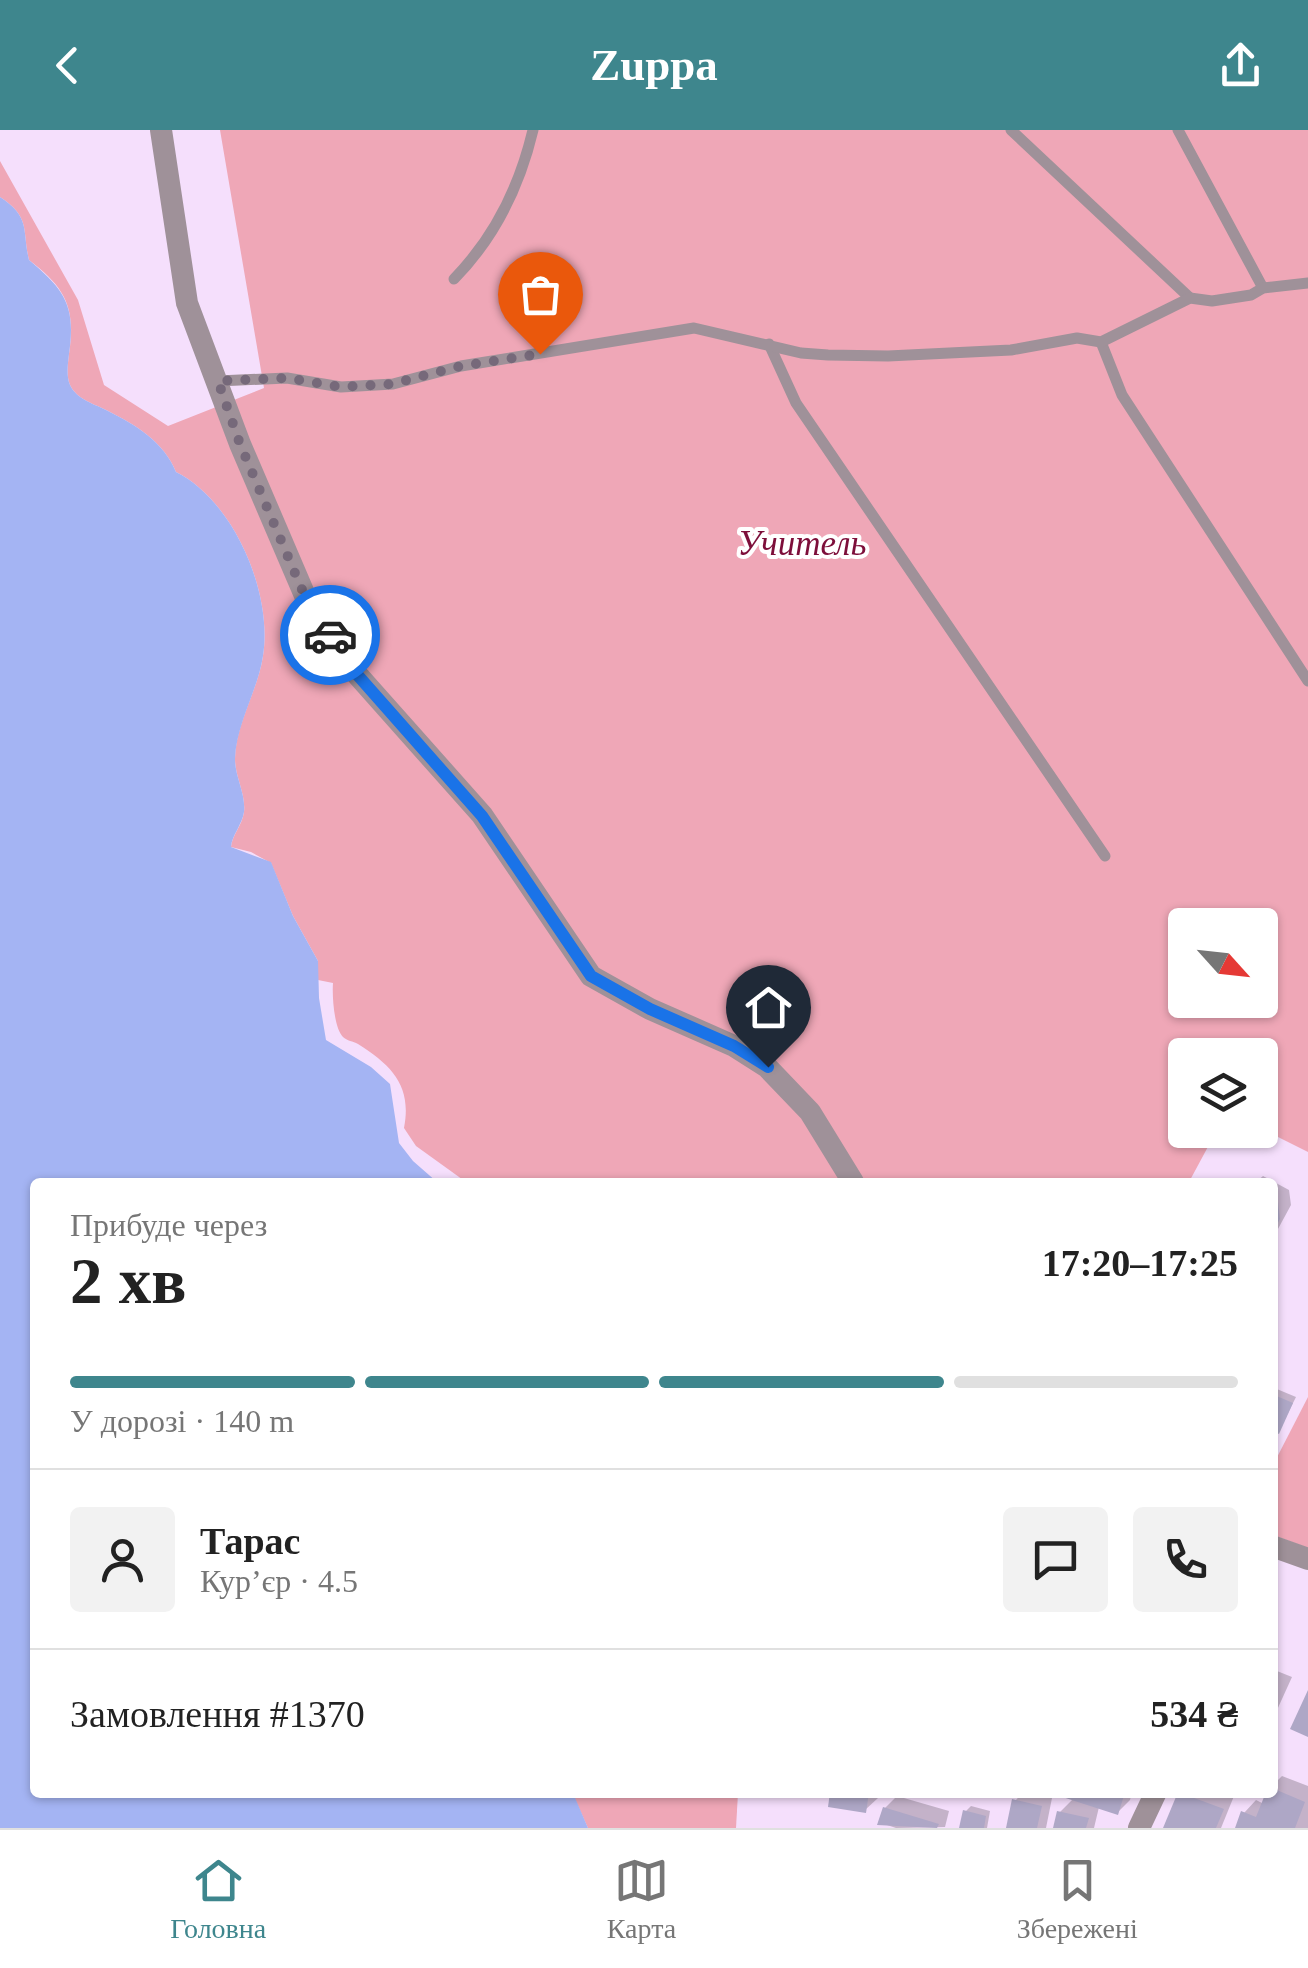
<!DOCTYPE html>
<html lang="uk">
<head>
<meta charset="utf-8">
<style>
	body { margin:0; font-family:Georgia,serif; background:#f2f2f2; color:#222; height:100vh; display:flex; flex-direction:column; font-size:38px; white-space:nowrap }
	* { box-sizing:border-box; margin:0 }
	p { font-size:32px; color:#767676 }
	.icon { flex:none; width:55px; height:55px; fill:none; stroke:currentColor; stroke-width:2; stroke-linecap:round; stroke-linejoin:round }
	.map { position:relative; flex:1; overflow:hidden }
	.sheet { position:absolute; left:30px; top:1048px; width:1248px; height:620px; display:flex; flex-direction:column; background:#fff; border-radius:10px; box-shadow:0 2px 8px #0004 }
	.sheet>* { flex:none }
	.needle { width:65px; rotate:117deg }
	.tools { position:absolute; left:1168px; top:778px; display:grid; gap:20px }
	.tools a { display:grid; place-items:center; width:110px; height:110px; border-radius:10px; background:#fff; box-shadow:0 2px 8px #0004; font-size:50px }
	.pin { position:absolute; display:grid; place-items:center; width:85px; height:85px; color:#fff; margin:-102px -42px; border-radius:50% 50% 50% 0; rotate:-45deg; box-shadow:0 0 10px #0007 }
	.pin .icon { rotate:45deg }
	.courier { position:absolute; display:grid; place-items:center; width:100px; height:100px; margin:-50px; border:8px solid #1a73e8; border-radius:50%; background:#fff; color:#222; box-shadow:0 2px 12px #0007 }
	.overview em { font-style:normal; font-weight:700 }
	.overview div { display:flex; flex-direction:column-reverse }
	.overview { display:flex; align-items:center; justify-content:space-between; height:170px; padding:0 40px }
	h1 { font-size:65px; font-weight:700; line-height:75px }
	.bar { display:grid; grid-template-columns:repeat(4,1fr); gap:15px 10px; align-content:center; height:120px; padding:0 40px }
	.bar i { height:12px; border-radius:8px; background:#e0e0e0 }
	.bar .current { background:#3e868d }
	.bar p { grid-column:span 4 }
	.line { display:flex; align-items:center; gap:25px; padding:0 40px; border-top:2px solid #e0e0e0 }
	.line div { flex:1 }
	.round { display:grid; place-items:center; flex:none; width:105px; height:105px; border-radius:10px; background:#f2f2f2 }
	header { display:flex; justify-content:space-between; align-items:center; height:130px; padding:0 40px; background:#3e868d; color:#fff; font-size:45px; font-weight:700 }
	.tab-bar { display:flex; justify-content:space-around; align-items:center; height:140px; border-top:2px solid #e0e0e0; background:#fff; font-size:28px; color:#767676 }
	.tab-bar a { display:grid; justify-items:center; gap:5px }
	.tab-bar .current { color:#3e868d }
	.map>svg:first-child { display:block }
	.green { fill:#efa7b7; fill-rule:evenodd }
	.water { fill:#a4b4f3 }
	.shadow { fill:#0003 }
	.building { fill:#aea7c6 }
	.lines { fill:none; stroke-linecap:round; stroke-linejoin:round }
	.service { stroke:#9f9199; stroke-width:11 }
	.minor { stroke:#9f9199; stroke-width:22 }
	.done { stroke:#76697a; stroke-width:10; stroke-dasharray:0 18 }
	.route { stroke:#1a73e8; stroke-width:12 }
	.labels { text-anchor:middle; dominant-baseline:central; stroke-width:8; stroke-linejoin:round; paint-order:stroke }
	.park-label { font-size:35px; font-style:italic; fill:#7d0e3a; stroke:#fff }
</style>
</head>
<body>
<header><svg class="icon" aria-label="back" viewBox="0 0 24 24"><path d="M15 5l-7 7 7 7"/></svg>Zuppa<svg class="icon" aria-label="share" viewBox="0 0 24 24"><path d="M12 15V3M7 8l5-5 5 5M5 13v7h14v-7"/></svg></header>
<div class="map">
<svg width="1308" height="1698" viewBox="0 0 1308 1698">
	<rect width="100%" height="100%" fill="#f5dffc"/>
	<g class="green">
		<path d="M220,0H1308V1022L1260,998V925H1185V1000H1217L1189,1052H860C840,997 788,936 735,910C688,886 630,871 591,835L578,836C606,883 716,906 763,942C799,970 822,1015 847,1052H466L416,1016L404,998C412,957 393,936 358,914C353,911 347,911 343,907C334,898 332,866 333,853L318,850V831L293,786L271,733L251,722L231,717C232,705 242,696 244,682C246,664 235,647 235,629C235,595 258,560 263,526C273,463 234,371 176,342C164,312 136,295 108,281C95,274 77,270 70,255C66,246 68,233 69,224C76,178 66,158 29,130C22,100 31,87 0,67V31L78,170L104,255L168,296L264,258ZM1185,795H1260V870H1185Z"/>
		<path d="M1308,1267V1418L1273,1405L1272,1337Z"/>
		<path d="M576,1662L738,1663L736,1698H588L574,1667Z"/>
	</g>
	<path class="water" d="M0,67C31,87 22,100 29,130C65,160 76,176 69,224C68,233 66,246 70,255C77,270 95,274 108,281C136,295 164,312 176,342C234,371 273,463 263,526C258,560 236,594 235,629C235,647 246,664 244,682C242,695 232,705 231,717L271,732L293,786L318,831L319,868L326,910L371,937L390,954L399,1013L413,1031L437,1052H35V1662L573,1663L588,1698H0Z"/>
	<g class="shadow">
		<path d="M1263,1046L1289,1060L1291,1075L1272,1110V1052H1256Z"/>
		<path d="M1272,1257L1296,1267L1279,1301L1272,1298Z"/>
		<path d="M1272,1539L1292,1547L1272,1591Z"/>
		<path d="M1282,1646L1308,1656V1698H1242L1244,1683L1256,1670L1264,1674L1272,1662V1656Z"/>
		<path d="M833,1662H878V1668L865,1680Z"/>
		<path d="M1023,1662L1051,1663V1662H1132L1130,1670L1118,1682L1099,1677L1094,1698H1056L1060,1682L1073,1669L1053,1663L1046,1698H1009L1015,1671Z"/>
		<path d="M1181,1662H1225L1234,1666L1221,1698H1166Z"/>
		<path d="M897,1666L949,1681L945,1697L896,1698L881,1693L885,1678Z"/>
		<path d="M971,1676L990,1681L987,1698H962L965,1682Z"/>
	</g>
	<g class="building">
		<path d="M1272,1069L1278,1072L1280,1089L1272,1103Z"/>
		<path d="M1272,1264L1293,1273L1279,1304L1272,1301Z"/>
		<path d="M1308,1560V1607L1290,1599Z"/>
		<path d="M1272,1658L1305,1672L1295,1698H1235L1241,1681L1256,1687L1266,1662H1272Z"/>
		<path d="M830,1662H869L866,1683L828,1677Z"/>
		<path d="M1047,1662H1125L1118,1685Z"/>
		<path d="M1178,1662L1224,1679L1216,1698H1163Z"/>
		<path d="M1012,1669L1042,1676L1037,1698H1006Z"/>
		<path d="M883,1677L939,1694L937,1698L877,1695Z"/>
		<path d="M963,1680L986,1686L984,1698H959Z"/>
		<path d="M1057,1681L1089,1688L1086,1698H1053Z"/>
	</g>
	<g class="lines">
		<g class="service">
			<path d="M1011,0L1190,168"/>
			<path d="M1178,0L1263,158"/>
			<path d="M454,149C494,108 520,55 533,0"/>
			<path d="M1101,212L1122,265L1308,551"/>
			<path d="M769,214L796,273L1105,726"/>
			<path d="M218,251L287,248L341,257L393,254L461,236L694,198L801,223L828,225L888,226L1011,220L1077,208L1101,212L1190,168L1212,171L1251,165L1263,158L1308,153"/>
		</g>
		<g class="minor">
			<path d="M161,0L187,173L240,314L309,475L354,541L482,685L591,846L650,879L734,916L767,937L810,982L853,1052"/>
			<path d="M1272,1416L1308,1429"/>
			<path d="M1139,1698L1156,1662"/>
		</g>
	</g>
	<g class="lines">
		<path class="done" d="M330,505L309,476L240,314L218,251L287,248L341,257L392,254L461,236L540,224"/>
		<path class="route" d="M330,505L354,541L482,686L591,846L650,879L734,916L768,937"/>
	</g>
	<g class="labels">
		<g class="park-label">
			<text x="802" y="413">Учитель</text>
		</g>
	</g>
</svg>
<div class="tools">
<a><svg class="needle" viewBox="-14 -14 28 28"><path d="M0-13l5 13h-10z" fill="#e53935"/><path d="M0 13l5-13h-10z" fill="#767676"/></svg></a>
<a><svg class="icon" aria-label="layers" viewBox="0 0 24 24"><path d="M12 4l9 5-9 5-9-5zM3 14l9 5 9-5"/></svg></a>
</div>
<div class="pin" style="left:540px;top:224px;background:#ea580c"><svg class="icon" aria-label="bag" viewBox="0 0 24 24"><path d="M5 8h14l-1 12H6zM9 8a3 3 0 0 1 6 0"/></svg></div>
<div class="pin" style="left:768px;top:937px;background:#1f2937"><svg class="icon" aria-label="home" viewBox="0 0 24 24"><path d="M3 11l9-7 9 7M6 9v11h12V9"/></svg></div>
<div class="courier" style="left:330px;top:505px"><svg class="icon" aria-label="car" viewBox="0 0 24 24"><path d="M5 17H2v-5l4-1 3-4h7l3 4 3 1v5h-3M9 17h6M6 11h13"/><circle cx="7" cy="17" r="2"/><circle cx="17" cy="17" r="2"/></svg></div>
<section class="sheet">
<div class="overview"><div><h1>2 хв</h1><p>Прибуде через</p></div><em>17:20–17:25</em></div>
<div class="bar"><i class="current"></i><i class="current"></i><i class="current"></i><i></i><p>У дорозі · 140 m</p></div>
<div class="line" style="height:180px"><a class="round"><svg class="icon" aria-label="person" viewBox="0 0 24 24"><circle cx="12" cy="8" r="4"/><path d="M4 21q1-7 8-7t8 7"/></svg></a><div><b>Тарас</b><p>Кур’єр · 4.5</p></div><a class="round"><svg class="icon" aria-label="chat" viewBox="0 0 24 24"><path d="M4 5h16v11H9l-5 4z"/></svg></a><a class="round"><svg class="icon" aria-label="phone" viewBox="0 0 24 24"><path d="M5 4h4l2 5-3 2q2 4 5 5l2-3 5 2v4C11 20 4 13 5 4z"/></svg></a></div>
<div class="line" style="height:130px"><div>Замовлення #1370</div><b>534 ₴</b></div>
</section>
</div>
<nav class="tab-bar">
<a class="current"><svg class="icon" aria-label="home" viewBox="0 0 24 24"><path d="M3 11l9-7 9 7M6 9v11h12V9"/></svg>Головна</a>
<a><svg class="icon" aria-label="map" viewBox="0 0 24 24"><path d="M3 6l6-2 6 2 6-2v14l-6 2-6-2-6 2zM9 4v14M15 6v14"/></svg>Карта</a>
<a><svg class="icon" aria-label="saved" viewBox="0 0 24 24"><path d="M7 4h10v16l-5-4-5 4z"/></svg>Збережені</a>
</nav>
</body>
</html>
